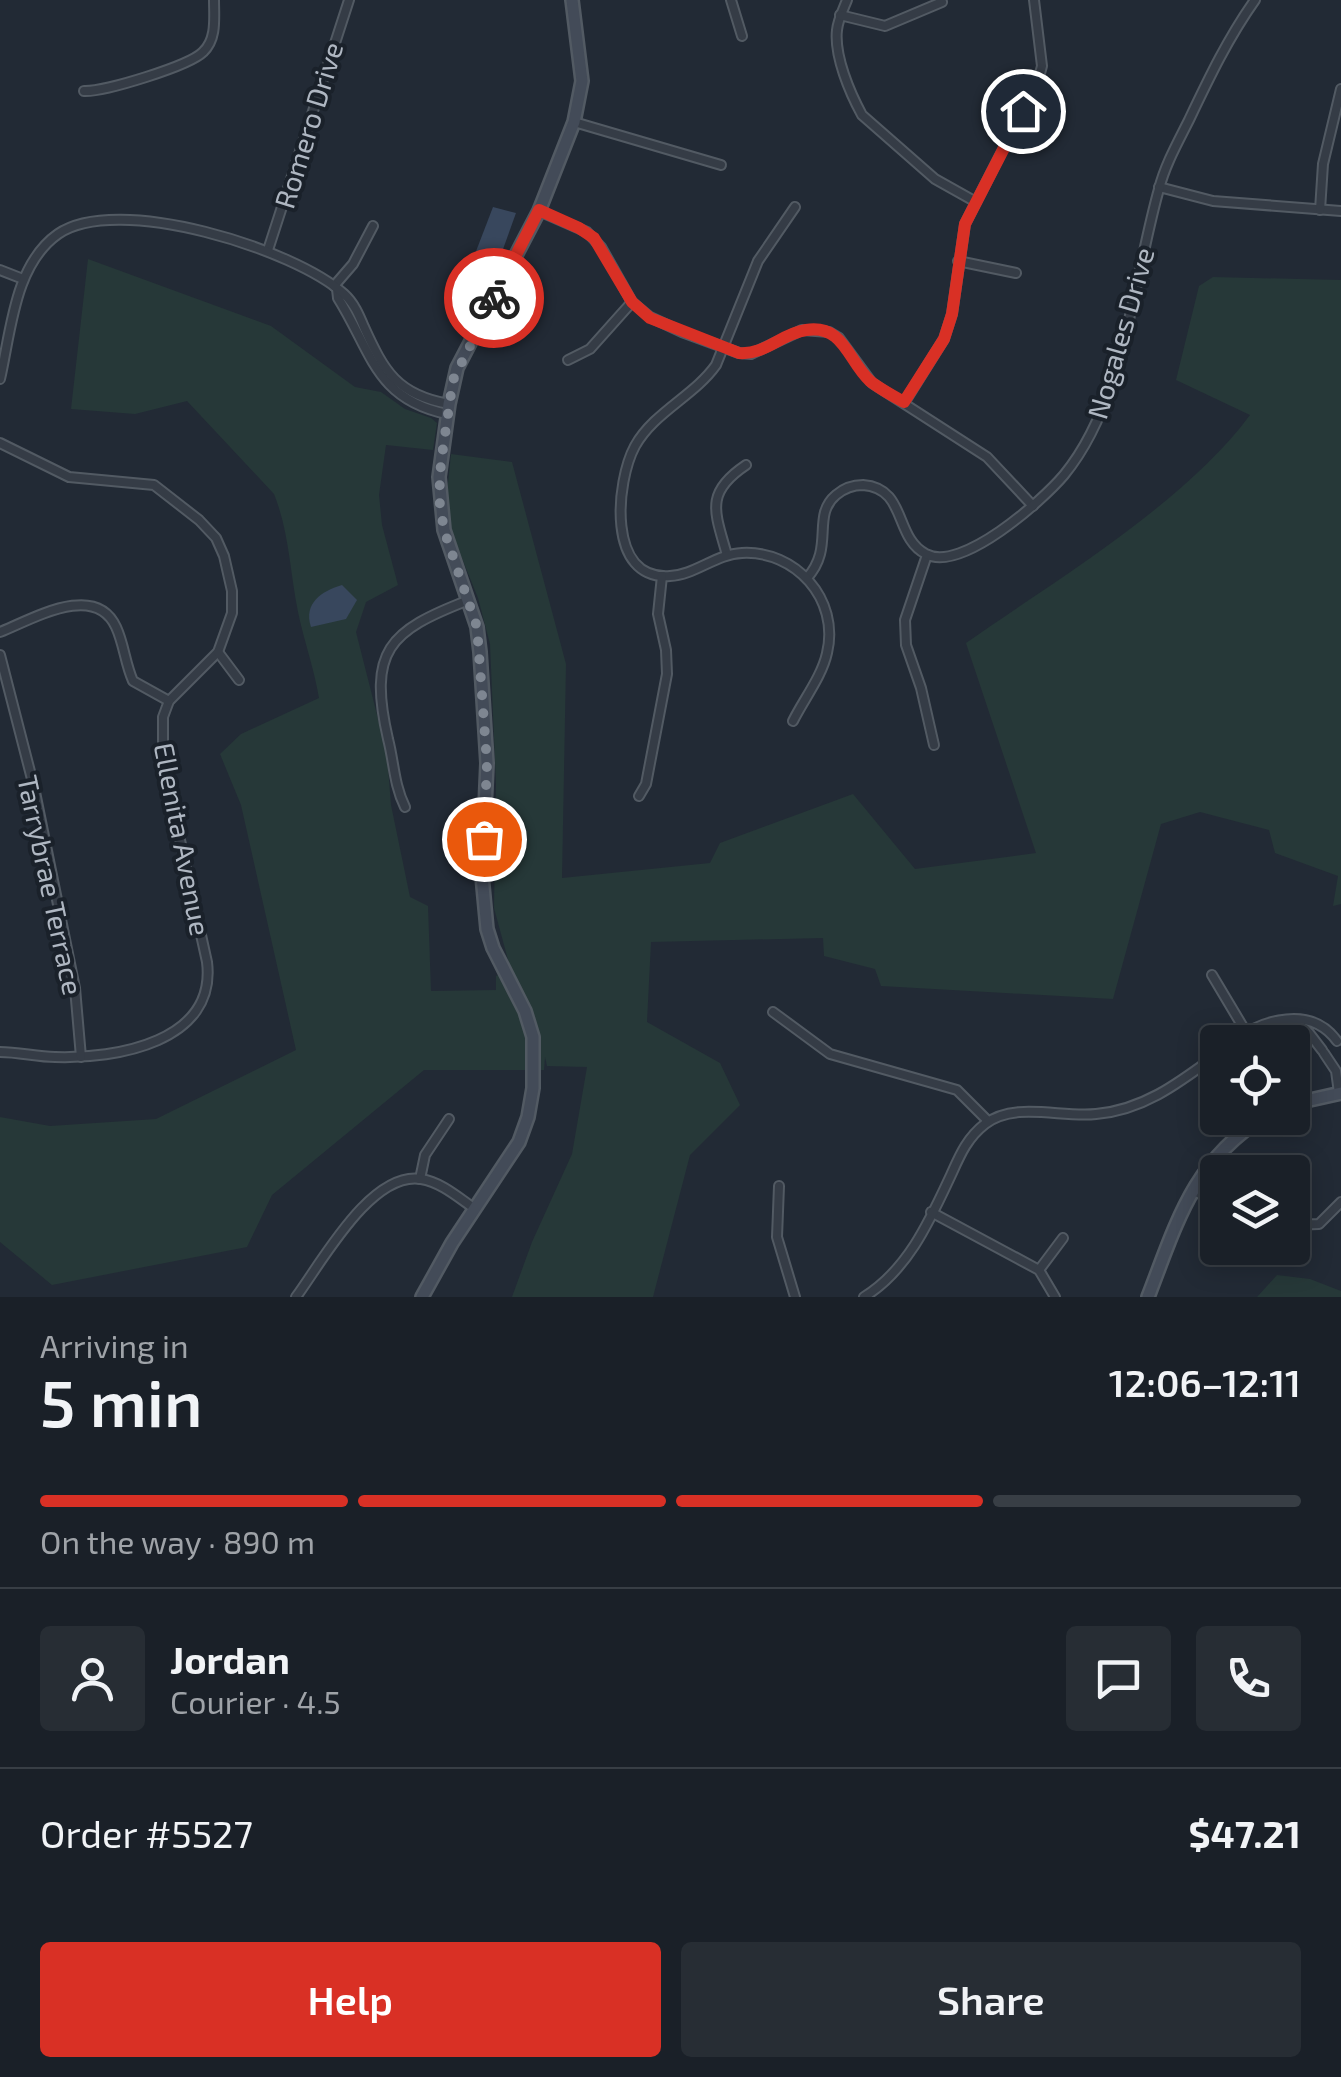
<!DOCTYPE html>
<html lang="en">
<head>
<meta charset="utf-8">
<style>
	body { margin:0; font-family:"Exo 2",sans-serif; background:#272d34; color:#f1f3f6; height:100vh; display:flex; flex-direction:column; font-size:38px; white-space:nowrap }
	* { box-sizing:border-box; margin:0 }
	p { font-size:32px; color:#9fa3a8 }
	.icon { flex:none; width:55px; height:55px; fill:none; stroke:currentColor; stroke-width:2; stroke-linecap:round; stroke-linejoin:round }
	.map { position:relative; height:1297px; overflow:hidden }
	.sheet { display:flex; flex-direction:column; background:#1a2028; flex:1 }
	.sheet>* { flex:none }
	.buttons { position:absolute; left:1200px; top:1025px; display:grid; gap:20px }
	.buttons a { display:grid; place-items:center; width:110px; height:110px; border-radius:10px; background:#1a2028; box-shadow:0 5px 25px #0003,0 0 0 2px #383e45; font-size:50px }
	.pin { position:absolute; display:grid; place-items:center; width:85px; height:85px; color:#fff; margin:-42px; border:5px solid #fff; border-radius:50%; box-shadow:0 2px 10px #0007 }
	.courier { position:absolute; display:grid; place-items:center; width:100px; height:100px; margin:-50px; border:8px solid #d93025; border-radius:50%; background:#fff; color:#222; box-shadow:0 2px 12px #0007 }
	.overview em { font-style:normal; font-weight:600 }
	.overview div { display:flex; flex-direction:column-reverse }
	.overview { display:flex; align-items:center; justify-content:space-between; height:170px; padding:0 40px }
	h1 { font-size:65px; font-weight:600; line-height:75px }
	.bar { display:grid; grid-template-columns:repeat(4,1fr); gap:15px 10px; align-content:center; height:120px; padding:0 40px }
	.bar i { height:12px; border-radius:8px; background:#383e45 }
	.bar .current { background:#d93025 }
	.bar p { grid-column:span 4 }
	.line { display:flex; align-items:center; gap:25px; padding:0 40px; border-top:2px solid #383e45 }
	.line div { flex:1 }
	.round { display:grid; place-items:center; flex:none; width:105px; height:105px; border-radius:10px; background:#272d34 }
	.action { display:flex; gap:20px; margin-top:auto; padding:20px 40px }
	.action a { flex:1; height:115px; border-radius:10px; background:#d93025; color:#fff; font-size:40px; font-weight:600; line-height:115px; text-align:center }
	.action a+a { background:#272d34; color:#f1f3f6 }
	.map>svg:first-child { display:block }
	.green { fill:#263838 }
	.water { fill:#38475d }
	.lines { fill:none; stroke-linecap:round; stroke-linejoin:round }
	.street-casing { stroke:#525a63; stroke-width:12 }
	.secondary-casing { stroke:#525a63; stroke-width:16 }
	.street { stroke:#353c46; stroke-width:8 }
	.secondary { stroke:#434b58; stroke-width:11 }
	.done { stroke:#7e8691; stroke-width:10; stroke-dasharray:0 18 }
	.route { stroke:#d93025; stroke-width:12 }
	.labels { text-anchor:middle; dominant-baseline:central; stroke-width:8; stroke-linejoin:round; paint-order:stroke }
	.street-label { font-size:28px; fill:#afb7c2; stroke:#1a212a }
</style>
</head>
<body>
<div class="map">
<svg width="1341" height="1297" viewBox="0 0 1341 1297">
	<rect width="100%" height="100%" fill="#222a35"/>
	<g class="green">
		<path d="M88,259L271,326L355,387L381,392L405,409L431,418L437,423L433,450L386,445L379,495L382,525L398,585L366,602L356,632L387,754L391,805L410,897L428,906L431,991L496,990V976L510,967L494,908L496,784L490,644L478,598L453,536L446,502L451,454L512,462L566,664L562,878L710,863L720,843L853,794L915,869L1036,853L966,643C1056,580 1185,503 1250,415L1176,380L1199,286L1213,277L1341,280V904L1333,906L1338,876L1275,853L1269,830L1200,812L1161,824L1113,999L881,986L875,969L824,956L823,938L651,942L647,1022L720,1063L740,1105L690,1155L653,1297H512L532,1242L572,1154L587,1067L547,1066L545,1057L544,1070H424L272,1195L247,1247L52,1285L0,1242V1117L50,1126L156,1119L296,1050L241,805L220,754L241,734L319,698C314,668 304,641 298,612C290,572 289,531 274,494L187,401L135,414L71,409Z"/>
		<path d="M1277,1275L1310,1279L1341,1291V1297H1257Z"/>
	</g>
	<g class="water">
		<path d="M493,207L516,213L493,277L480,292L470,267Z"/>
		<path d="M342,585L357,600L346,619L311,627C303,603 322,591 342,585Z"/>
	</g>
	<g class="lines">
		<defs>
			<g id="street">
				<path d="M731,0L742,36"/>
				<path d="M847,0C843,10 838,20 837,30C834,56 850,93 862,115L935,179L976,202"/>
				<path d="M840,15L885,26L942,2"/>
				<path d="M84,91C104,92 189,66 203,52C217,39 214,18 214,0"/>
				<path d="M574,122L721,165"/>
				<path d="M1159,187L1213,201L1341,211"/>
				<path d="M1320,210L1323,164L1341,89"/>
				<path d="M539,211L587,232L601,247L632,302L650,317L682,332L739,353L751,354L802,330L829,332L839,338L872,383L987,457L1033,506"/>
				<path d="M268,250L349,0"/>
				<path d="M958,261L1016,273"/>
				<path d="M0,270L23,279"/>
				<path d="M334,286L353,264L373,226"/>
				<path d="M337,289L338,298C372,352 375,399 447,414"/>
				<path d="M568,360L590,349L632,302"/>
				<path d="M0,379C11,332 14,265 58,234C117,193 295,249 344,294C354,303 359,315 364,327C384,371 397,395 449,404"/>
				<path d="M904,403L944,339L952,314L965,224L1038,81L1042,66L1034,0"/>
				<path d="M0,443L69,477L154,485L199,520L216,538L224,556L232,591V613L218,652L169,701L163,717V763L207,962C217,1042 116,1059 55,1057C37,1057 19,1052 0,1052"/>
				<path d="M727,555C715,512 704,493 746,465"/>
				<path d="M927,555L905,620L906,645L921,688L934,745"/>
				<path d="M807,578C835,547 811,516 836,495C843,489 853,485 863,485C907,488 894,538 926,554C961,573 1042,501 1064,475C1125,401 1133,280 1159,189C1165,165 1178,142 1189,120C1209,78 1228,38 1255,0"/>
				<path d="M0,632C31,620 95,581 116,627C124,644 125,663 133,681L169,701"/>
				<path d="M218,652L239,680"/>
				<path d="M0,655L34,787L75,988L81,1057"/>
				<path d="M793,721C804,699 822,676 827,653C840,599 795,550 742,553C716,554 695,575 670,576C606,581 616,481 635,446C654,412 694,396 716,365L758,261L795,207"/>
				<path d="M639,796L646,784L667,674L666,650L658,614L662,576"/>
				<path d="M405,807C394,785 394,762 388,739C368,651 388,631 469,600"/>
				<path d="M1212,975L1246,1032"/>
				<path d="M773,1012L830,1054L957,1090L988,1121"/>
				<path d="M1283,1021L1309,1033L1322,1050"/>
				<path d="M1232,1042C1263,1019 1311,1005 1337,1041"/>
				<path d="M1324,1053L1336,1071L1339,1093"/>
				<path d="M420,1179L425,1155L449,1119"/>
				<path d="M1198,1181L1218,1193"/>
				<path d="M779,1186L777,1237L795,1297"/>
				<path d="M1192,1190L1218,1203"/>
				<path d="M931,1212L1039,1270L1055,1297"/>
				<path d="M1292,1225L1319,1224L1341,1202"/>
				<path d="M1039,1270L1063,1238"/>
				<path d="M296,1297C322,1262 371,1171 421,1179C441,1182 459,1198 475,1209"/>
				<path d="M864,1297C908,1270 930,1220 951,1175C960,1155 967,1138 985,1124C1015,1101 1061,1118 1096,1114C1144,1110 1180,1082 1218,1054"/>
			</g>
			<g id="secondary">
				<path d="M1292,1104L1341,1093"/>
				<path d="M422,1297L452,1243L519,1142L528,1117L533,1088V1037L525,1011L493,948L487,929L482,876L487,763L480,652L477,627L444,530L439,477L449,404L457,368L539,211L574,122L582,81L572,0"/>
				<path d="M1148,1297C1176,1225 1193,1161 1263,1118"/>
			</g>
		</defs>
		<use href="#street" class="street-casing"/>
		<use href="#secondary" class="secondary-casing"/>
		<use href="#street" class="street"/>
		<use href="#secondary" class="secondary"/>
	</g>
	<g class="lines">
		<path class="done" d="M484,839L487,763L477,627L444,530L439,498L441,462L453,380L494,298"/>
		<path class="route" d="M494,298L539,210L579,228L594,238L632,302L650,318L739,353C766,355 780,334 806,330C844,324 848,361 870,381C880,389 893,396 904,402L944,339L952,314L965,224L1023,111"/>
	</g>
	<g class="labels">
		<g class="street-label">
			<text transform="translate(308 125) rotate(-73)">Romero Drive</text>
			<text transform="translate(1120 333) rotate(-74)">Nogales Drive</text>
			<text transform="translate(183 839) rotate(79)">Ellenita Avenue</text>
			<text transform="translate(51 885) rotate(78)">Tarrybrae Terrace</text>
		</g>
	</g>
</svg>
<div class="buttons">
<a><svg class="icon" aria-label="locate" viewBox="0 0 24 24"><circle cx="12" cy="12" r="6"/><path d="M12 2v4M12 18v4M2 12h4M18 12h4"/></svg></a>
<a><svg class="icon" aria-label="layers" viewBox="0 0 24 24"><path d="M12 4l9 5-9 5-9-5zM3 14l9 5 9-5"/></svg></a>
</div>
<div class="pin" style="left:484px;top:839px;background:#ea580c"><svg class="icon" aria-label="bag" viewBox="0 0 24 24"><path d="M5 8h14l-1 12H6zM9 8a3 3 0 0 1 6 0"/></svg></div>
<div class="pin" style="left:1023px;top:111px;background:#1f2937"><svg class="icon" aria-label="home" viewBox="0 0 24 24"><path d="M3 11l9-7 9 7M6 9v11h12V9"/></svg></div>
<div class="courier" style="left:494px;top:298px"><svg class="icon" aria-label="bike" viewBox="0 0 24 24"><circle cx="6" cy="16" r="4"/><circle cx="18" cy="16" r="4"/><path d="M6 16l4-8h5l3 8M10 8l3 8H6M13 5h3"/></svg></div>
</div>
<section class="sheet">
<div class="overview"><div><h1>5 min</h1><p>Arriving in</p></div><em>12:06–12:11</em></div>
<div class="bar"><i class="current"></i><i class="current"></i><i class="current"></i><i></i><p>On the way · 890 m</p></div>
<div class="line" style="height:180px"><a class="round"><svg class="icon" aria-label="person" viewBox="0 0 24 24"><circle cx="12" cy="8" r="4"/><path d="M4 21q1-7 8-7t8 7"/></svg></a><div><b>Jordan</b><p>Courier · 4.5</p></div><a class="round"><svg class="icon" aria-label="chat" viewBox="0 0 24 24"><path d="M4 5h16v11H9l-5 4z"/></svg></a><a class="round"><svg class="icon" aria-label="phone" viewBox="0 0 24 24"><path d="M5 4h4l2 5-3 2q2 4 5 5l2-3 5 2v4C11 20 4 13 5 4z"/></svg></a></div>
<div class="line" style="height:130px"><div>Order #5527</div><b>$47.21</b></div>
<div class="action"><a>Help</a><a>Share</a></div>
</section>
</body>
</html>
